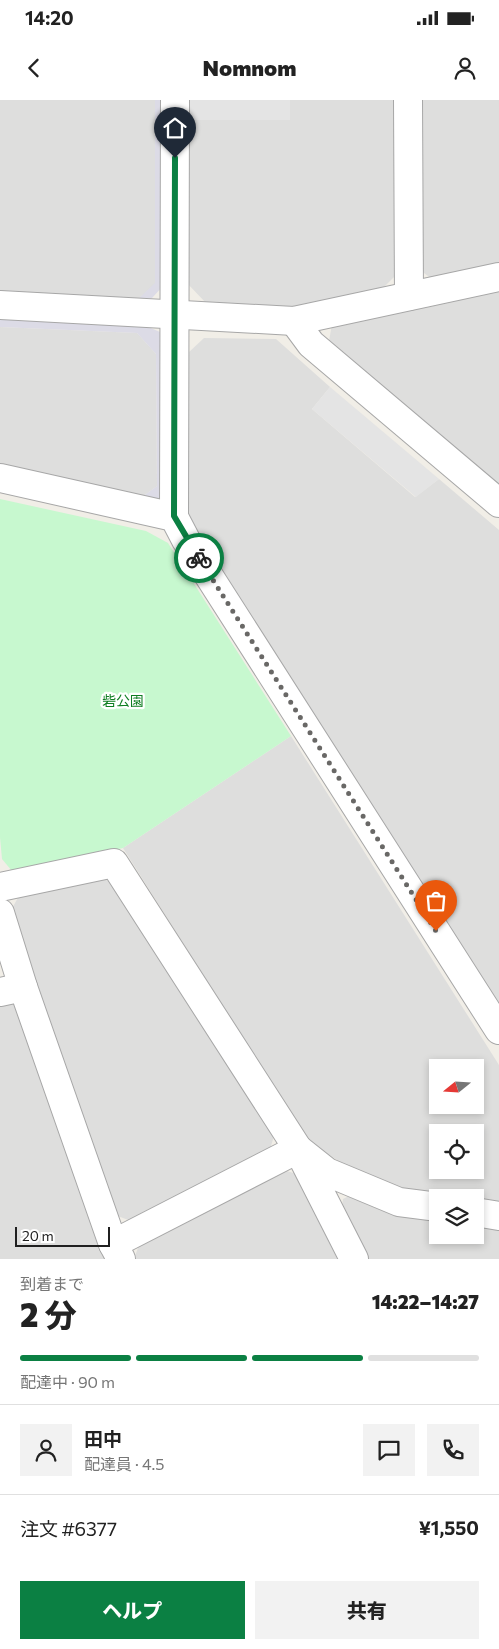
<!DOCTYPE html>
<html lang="ja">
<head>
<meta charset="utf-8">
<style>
	body { margin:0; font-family:Commissioner,"Noto Sans JP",sans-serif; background:#f2f2f2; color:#222; height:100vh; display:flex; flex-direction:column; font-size:19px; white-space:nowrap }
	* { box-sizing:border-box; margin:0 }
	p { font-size:16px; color:#767676 }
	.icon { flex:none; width:28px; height:28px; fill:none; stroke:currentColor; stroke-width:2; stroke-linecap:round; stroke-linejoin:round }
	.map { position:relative; height:1159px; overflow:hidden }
	.side { display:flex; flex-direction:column; background:#fff; flex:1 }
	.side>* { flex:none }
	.needle { width:32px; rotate:252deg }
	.controls { position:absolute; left:429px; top:959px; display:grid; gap:10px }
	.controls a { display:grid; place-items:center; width:55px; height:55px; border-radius:0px; background:#fff; box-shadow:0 2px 8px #0003; font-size:25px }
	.scale { position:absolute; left:15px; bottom:12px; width:95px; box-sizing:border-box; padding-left:5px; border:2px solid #202020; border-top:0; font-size:14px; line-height:18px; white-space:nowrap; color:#202020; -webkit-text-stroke:4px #fff; paint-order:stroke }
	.pin { position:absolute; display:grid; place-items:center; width:42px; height:42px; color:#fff; margin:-51px -21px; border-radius:50% 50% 50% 0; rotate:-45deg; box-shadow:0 0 5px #0007 }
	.pin .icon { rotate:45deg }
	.courier { position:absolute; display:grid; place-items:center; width:50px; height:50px; margin:-25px; border:4px solid #0b8043; border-radius:50%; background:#fff; color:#222; box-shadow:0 1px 6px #0007 }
	.head em { font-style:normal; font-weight:800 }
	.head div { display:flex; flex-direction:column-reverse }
	.head { display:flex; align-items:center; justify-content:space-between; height:85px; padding:0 20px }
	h1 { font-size:32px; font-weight:800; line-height:38px }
	.bar { display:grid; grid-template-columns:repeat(4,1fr); gap:8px 5px; align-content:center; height:60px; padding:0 20px }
	.bar i { height:6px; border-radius:4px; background:#e0e0e0 }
	.bar .on { background:#0b8043 }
	.bar p { grid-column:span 4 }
	.line { display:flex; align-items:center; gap:12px; padding:0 20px; border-top:1px solid #e0e0e0 }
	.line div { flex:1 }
	.round { display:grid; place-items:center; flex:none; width:52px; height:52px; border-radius:0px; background:#f2f2f2 }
	.primary-button { display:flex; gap:10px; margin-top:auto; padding:10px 20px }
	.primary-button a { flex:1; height:58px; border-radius:0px; background:#0b8043; color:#fff; font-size:20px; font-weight:800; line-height:58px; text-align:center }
	.primary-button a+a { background:#f2f2f2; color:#222 }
	.status { display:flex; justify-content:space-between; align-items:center; height:35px; padding:0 25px; background:#fff; direction:ltr }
	.status svg { height:14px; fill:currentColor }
	header { display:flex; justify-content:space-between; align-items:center; height:65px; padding:0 20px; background:#fff; font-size:22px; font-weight:800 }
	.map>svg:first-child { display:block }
	.residential { fill:#dededd; fill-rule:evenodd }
	.park { fill:#c7f8cf }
	.parking { fill:#e4e4e4 }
	.plaza { fill:#dcdbe6 }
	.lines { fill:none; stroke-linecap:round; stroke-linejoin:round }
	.minor-casing { stroke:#a7a7a7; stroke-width:30 }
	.minor { stroke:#fff; stroke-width:28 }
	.done { stroke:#696866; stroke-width:5; stroke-dasharray:0 9 }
	.route { stroke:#0b8043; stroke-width:6 }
	.labels { text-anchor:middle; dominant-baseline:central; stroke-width:4.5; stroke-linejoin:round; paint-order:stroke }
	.park-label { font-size:14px; fill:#0f7e22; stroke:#fff }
</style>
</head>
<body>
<div class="status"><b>14:20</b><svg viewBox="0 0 49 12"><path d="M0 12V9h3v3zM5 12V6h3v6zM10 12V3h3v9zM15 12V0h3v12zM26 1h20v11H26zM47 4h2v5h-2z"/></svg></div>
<header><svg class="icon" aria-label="back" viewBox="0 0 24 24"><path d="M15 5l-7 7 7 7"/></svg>Nomnom<svg class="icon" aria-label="person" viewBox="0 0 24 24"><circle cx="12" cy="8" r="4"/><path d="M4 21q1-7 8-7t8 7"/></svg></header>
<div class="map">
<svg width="499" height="1159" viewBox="0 0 499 1159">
	<rect width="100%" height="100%" fill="#f1eee7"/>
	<g class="residential">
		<path d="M0,0H155V184L138,199L0,194Z"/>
		<path d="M290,0H397L398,173L380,191L300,208L206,203L186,182V20H290Z"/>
		<path d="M419,0H499V167L433,180L419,169Z"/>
		<path d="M499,187V385L329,241L332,224Z"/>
		<path d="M0,227L137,233L156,254L157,386L142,397L0,368Z"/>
		<path d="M204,238L276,239L330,287L312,309L415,397L439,379L499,430V909L186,413L187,254Z"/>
		<path d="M291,636L499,965V1105L475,1101V1098L452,1097L415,1092L394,1085L343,1064L307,1040L123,748ZM438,968H475V1005H438ZM438,1032H475V1070H438Z"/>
		<path d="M99,777L111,782L275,1033L270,1049L131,1121L115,1115L11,810L19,796Z"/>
		<path d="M0,900L19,904L105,1159H0Z"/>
		<path d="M283,1070L297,1074L341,1159H134L139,1145Z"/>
		<path d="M351,1095L437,1118L438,1135H475V1124L499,1128V1159H369L342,1107L343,1099Z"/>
	</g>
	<path class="park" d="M0,399L146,431L168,443L291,636L123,748L12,771L2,759L0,737Z"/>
	<g class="parking">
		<rect x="186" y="0" width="104" height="20"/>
		<path d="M330,287L439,379L416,397L312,309Z"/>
	</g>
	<g class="plaza">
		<path d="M155,0H163V186L152,198L138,199L155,183Z"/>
		<path d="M0,219L146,226L160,232L163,238L162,397L156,399L142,397L157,386L156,254L137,233L0,227Z"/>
	</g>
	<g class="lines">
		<defs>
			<g id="minor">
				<path d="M408,0L409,196"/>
				<path d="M0,205L294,221L499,177"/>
				<path d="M294,221L311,244L499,403"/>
				<path d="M0,378L174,417L186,440L499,930"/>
				<path d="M174,417L175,0"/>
				<path d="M0,787L114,763L298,1049L113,1144"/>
				<path d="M0,813L23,887L113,1144L121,1159"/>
				<path d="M0,892L23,887"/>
				<path d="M475,1112L499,1116"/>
				<path d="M354,1159L298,1049L327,1072L399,1102L438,1107"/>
			</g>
		</defs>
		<use href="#minor" class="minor-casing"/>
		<use href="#minor" class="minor"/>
	</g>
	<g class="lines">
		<path class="done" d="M199,458L436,831"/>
		<path class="route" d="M175,58L174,416L199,458"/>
	</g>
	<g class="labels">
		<g class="park-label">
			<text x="123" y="600">砦公園</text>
		</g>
	</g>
</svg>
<div class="controls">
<a><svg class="needle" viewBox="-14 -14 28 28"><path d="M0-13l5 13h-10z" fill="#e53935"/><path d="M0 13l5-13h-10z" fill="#767676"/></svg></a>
<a><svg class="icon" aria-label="locate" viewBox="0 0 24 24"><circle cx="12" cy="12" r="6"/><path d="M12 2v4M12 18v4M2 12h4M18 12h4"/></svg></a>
<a><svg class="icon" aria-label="layers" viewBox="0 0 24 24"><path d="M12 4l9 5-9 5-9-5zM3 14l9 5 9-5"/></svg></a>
</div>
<div class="scale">20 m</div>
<div class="pin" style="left:436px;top:831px;background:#ea580c"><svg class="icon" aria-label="bag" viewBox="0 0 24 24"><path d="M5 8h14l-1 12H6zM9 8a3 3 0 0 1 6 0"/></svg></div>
<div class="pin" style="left:175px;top:58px;background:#1f2937"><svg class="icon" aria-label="home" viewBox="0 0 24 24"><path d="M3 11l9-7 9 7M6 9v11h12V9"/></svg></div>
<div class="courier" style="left:199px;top:458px"><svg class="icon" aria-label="bike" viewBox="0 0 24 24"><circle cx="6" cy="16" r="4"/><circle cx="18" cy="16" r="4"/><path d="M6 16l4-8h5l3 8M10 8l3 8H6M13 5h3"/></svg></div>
</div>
<section class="side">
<div class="head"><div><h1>2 分</h1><p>到着まで</p></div><em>14:22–14:27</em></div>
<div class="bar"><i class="on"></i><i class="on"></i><i class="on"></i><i></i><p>配達中 · 90 m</p></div>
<div class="line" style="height:90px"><a class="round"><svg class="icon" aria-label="person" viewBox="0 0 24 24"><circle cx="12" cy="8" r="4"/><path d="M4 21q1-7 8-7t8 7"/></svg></a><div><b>田中</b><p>配達員 · 4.5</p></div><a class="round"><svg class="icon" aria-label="chat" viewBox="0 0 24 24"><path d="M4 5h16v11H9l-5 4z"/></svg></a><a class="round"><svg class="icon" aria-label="phone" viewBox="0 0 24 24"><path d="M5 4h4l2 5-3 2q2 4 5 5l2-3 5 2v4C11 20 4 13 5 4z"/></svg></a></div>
<div class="line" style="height:65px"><div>注文 #6377</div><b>¥1,550</b></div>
<div class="primary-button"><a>ヘルプ</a><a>共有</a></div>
</section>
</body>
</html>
